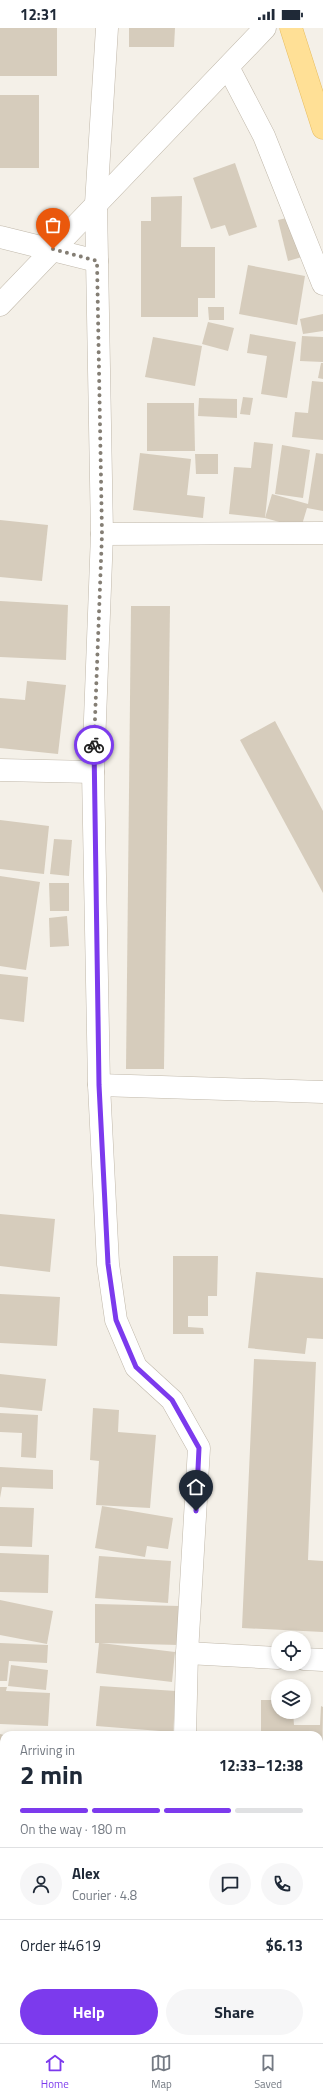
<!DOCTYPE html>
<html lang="en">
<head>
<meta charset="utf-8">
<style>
	body { margin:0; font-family:"Titillium Web",sans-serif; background:#f6f6f7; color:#1f2937; height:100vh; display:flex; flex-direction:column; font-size:15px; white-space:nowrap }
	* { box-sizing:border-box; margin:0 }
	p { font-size:13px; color:#747a83 }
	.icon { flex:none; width:22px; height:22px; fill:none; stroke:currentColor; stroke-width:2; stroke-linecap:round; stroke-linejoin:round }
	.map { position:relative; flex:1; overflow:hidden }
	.panel { position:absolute; left:0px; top:1703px; width:323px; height:312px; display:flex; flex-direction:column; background:#fff; border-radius:12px 12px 0 0; box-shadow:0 2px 6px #0003 }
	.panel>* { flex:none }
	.tools { position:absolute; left:271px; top:1603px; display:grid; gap:8px }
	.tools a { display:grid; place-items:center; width:40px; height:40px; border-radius:50%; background:#fff; box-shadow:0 2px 6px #0003; font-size:20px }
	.pin { position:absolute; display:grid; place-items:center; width:34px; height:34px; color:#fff; margin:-41px -17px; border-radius:50% 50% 50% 0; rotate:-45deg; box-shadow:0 0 4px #0007 }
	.pin .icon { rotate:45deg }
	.courier { position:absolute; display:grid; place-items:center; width:40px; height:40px; margin:-20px; border:3px solid #7c3aed; border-radius:50%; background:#fff; color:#222; box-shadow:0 1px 5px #0007 }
	.headline em { font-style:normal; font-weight:700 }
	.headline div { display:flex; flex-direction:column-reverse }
	.headline { display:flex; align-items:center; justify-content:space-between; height:68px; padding:0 20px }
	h1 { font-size:26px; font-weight:700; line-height:30px }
	.bar { display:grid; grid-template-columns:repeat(4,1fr); gap:6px 4px; align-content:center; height:48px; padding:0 20px }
	.bar i { height:5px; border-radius:3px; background:#e0e1e3 }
	.bar .active { background:#7c3aed }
	.bar p { grid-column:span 4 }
	.line { display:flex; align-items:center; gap:10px; padding:0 20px; border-top:1px solid #e0e1e3 }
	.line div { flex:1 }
	.round { display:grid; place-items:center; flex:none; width:42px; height:42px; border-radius:21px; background:#f6f6f7 }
	.primary-button { display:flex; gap:8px; margin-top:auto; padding:8px 20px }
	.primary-button a { flex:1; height:46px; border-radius:24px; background:#7c3aed; color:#fff; font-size:16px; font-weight:700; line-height:46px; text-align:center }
	.primary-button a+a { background:#f6f6f7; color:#1f2937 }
	.status { display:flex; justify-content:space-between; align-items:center; height:28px; padding:0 20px; background:#fff; direction:ltr }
	.status svg { height:11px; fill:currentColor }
	.menu { display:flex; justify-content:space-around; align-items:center; height:56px; border-top:1px solid #e0e1e3; background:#fff; font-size:11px; color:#747a83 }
	.menu a { display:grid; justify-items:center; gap:2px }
	.menu .active { color:#7c3aed }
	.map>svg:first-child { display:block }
	.building { fill:#d6ccbc }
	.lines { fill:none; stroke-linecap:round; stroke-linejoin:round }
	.minor-casing { stroke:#c0b8aa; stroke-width:23 }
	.major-casing { stroke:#e8be62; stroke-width:23 }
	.minor { stroke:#fff; stroke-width:22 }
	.major { stroke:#ffe096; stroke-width:22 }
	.done { stroke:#847e74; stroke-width:4; stroke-dasharray:0 7.2 }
	.route { stroke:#7c3aed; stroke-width:5 }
</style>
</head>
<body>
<div class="status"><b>12:31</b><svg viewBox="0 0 49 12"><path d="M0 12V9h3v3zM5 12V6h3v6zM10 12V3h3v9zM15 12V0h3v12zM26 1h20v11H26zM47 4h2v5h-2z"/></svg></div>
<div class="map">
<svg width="323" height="2015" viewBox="0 0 323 2015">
	<rect width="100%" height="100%" fill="#f4f0e8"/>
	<g class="building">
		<rect x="0" y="0" width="57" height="48"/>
		<path d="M129,0H175L174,19H129Z"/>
		<rect x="0" y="67" width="39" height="73"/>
		<path d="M235,135L257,199L229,208L225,197L211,201L193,150Z"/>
		<path d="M182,168L181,219H215V270H198V289H141V193H151V169Z"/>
		<path d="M291,189L302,229L288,233L278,192Z"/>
		<path d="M248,237L305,248L297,297L239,286Z"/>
		<path d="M208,279H224V292H209Z"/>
		<path d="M323,286V303L303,306L300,291Z"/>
		<path d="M208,294L234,300L228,323L202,316Z"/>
		<path d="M250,306L296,314L287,370L261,366L267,328L247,325Z"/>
		<path d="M302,308L323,309V334L300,333Z"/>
		<path d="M153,309L202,318L195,358L145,349Z"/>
		<path d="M321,335H323V351L318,350Z"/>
		<path d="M312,353L323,354V412L292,409L295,384L308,385Z"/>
		<path d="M243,369L253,370L250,387L240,386Z"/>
		<path d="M199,370L237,371V390L198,388Z"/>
		<path d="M147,375H194L195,423H147Z"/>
		<path d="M254,414L273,416L265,490L229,486L234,439L251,440Z"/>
		<path d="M282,417L310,422L303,470L275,466Z"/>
		<path d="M140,425L191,431L187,467L205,469L203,490L133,482Z"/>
		<path d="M316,425L323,426V483L307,480L301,500L265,490L272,466L308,476Z"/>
		<path d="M195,426H218V446H196Z"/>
		<path d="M0,492L48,497L42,553L0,549Z"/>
		<path d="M0,573L68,577L66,632L0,629Z"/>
		<path d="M131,578H170L164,1041H126Z"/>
		<path d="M27,653L66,657L58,726L0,720V670L25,672Z"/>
		<path d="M275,693L323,783V865L240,712Z"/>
		<path d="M0,792L49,798L44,846L0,841Z"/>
		<path d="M54,811L72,812L69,848L50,846Z"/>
		<path d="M0,848L40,854L26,942L0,938Z"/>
		<path d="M49,855H69V883H50Z"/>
		<path d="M67,888L69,918L50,919L49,890Z"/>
		<path d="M0,946L28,949L24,994L0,991Z"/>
		<path d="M0,1186L55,1191L50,1244L0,1238Z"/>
		<path d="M173,1228H218L217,1268H208V1288H188V1299L203,1300L204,1306H173Z"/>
		<path d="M256,1244L323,1250V1311L307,1310L305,1326L248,1320Z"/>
		<path d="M0,1266L60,1269L57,1318L0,1315Z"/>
		<path d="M254,1331L316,1334L308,1532L323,1533V1604L242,1600Z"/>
		<path d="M0,1346L46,1351L42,1383L0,1379Z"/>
		<path d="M93,1380L119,1382L118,1404L156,1407L150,1480L96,1477L99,1433L90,1432Z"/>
		<path d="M0,1385L38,1387L36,1430L21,1429L22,1405L0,1404Z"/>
		<path d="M0,1439L53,1442V1461L2,1459L0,1470Z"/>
		<path d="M102,1478L173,1490L168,1521L147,1518L145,1529L95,1520Z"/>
		<path d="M0,1479L34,1480L32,1519L0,1518Z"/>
		<path d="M0,1525L49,1527L48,1565L0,1564Z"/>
		<path d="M99,1528L171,1533L168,1575L95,1570Z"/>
		<path d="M0,1572L53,1583L47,1616L0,1607Z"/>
		<path d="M95,1576L180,1578L179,1617L101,1615L175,1624L172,1654L96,1645L99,1615H95Z"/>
		<path d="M0,1615L48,1617L47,1635L9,1633L7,1653H0Z"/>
		<path d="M11,1637L48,1642L46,1662L8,1658Z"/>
		<path d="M100,1658L176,1663L173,1704L96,1698Z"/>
		<path d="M0,1659H7L6,1663L50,1665L48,1698L0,1696Z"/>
		<path d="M261,1672H278V1684H293L294,1697H320L321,1678L323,1679L322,1740H319V1707H261Z"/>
		<path d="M0,1706L4,1707V1749L0,1748Z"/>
		<path d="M0,1751H4V1793L0,1792Z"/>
		<path d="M321,1794H323V1831L319,1830Z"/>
		<path d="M0,1796L4,1797V1834L0,1833Z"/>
		<rect x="0" y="1843" width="4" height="26"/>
		<path d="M0,1930L4,1931V1955L0,1954Z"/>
		<path d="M0,1955L4,1956V1977H0Z"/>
		<path d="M0,1980L4,1981V2011H11V2015H0Z"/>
		<rect x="14" y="2011" width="18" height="4"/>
		<path d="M154,2011H176L175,2015H154Z"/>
		<path d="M233,2011H320L319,2015H232Z"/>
	</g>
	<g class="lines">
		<defs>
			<g id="minor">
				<path d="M107,0L96,176L102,506L93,744L99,1057L108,1236L116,1292L136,1339L172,1372L199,1420L187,1625L185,1707"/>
				<path d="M228,39L264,108L323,256"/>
				<path d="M0,209L97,233"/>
				<path d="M0,277L265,0"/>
				<path d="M102,506L323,505"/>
				<path d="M0,742L93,744"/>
				<path d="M99,1057L323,1064"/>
				<path d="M187,1625L278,1630"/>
				<path d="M304,1631L323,1632"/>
				<path d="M0,1889H4"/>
				<path d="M319,1896H323"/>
				<path d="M175,2015V2011"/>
			</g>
			<path id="major" d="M291,0L323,100"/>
		</defs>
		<use href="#minor" class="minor-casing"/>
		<use href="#major" class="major-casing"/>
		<use href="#minor" class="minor"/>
		<use href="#major" class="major"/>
	</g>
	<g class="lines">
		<path class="done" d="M53,221L97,233L102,506L94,717"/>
		<path class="route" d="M94,717L99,1057L108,1236L116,1292L136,1339L172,1372L199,1420L196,1483"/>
	</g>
</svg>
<div class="tools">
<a><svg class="icon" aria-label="locate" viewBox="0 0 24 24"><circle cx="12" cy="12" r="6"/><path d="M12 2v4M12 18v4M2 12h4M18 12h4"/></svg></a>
<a><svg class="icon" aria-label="layers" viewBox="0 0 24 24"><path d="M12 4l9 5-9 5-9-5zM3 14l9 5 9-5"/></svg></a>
</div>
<div class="pin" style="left:53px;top:221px;background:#ea580c"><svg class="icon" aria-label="bag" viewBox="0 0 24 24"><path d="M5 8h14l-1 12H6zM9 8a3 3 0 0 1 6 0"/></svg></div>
<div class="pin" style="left:196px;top:1483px;background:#1f2937"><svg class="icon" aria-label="home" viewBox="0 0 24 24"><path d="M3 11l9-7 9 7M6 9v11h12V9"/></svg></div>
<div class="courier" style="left:94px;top:717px"><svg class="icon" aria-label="bike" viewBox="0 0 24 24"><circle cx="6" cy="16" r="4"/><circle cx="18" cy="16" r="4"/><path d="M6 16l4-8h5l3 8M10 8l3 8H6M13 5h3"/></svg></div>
<section class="panel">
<div class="headline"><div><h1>2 min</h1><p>Arriving in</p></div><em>12:33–12:38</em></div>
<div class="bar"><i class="active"></i><i class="active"></i><i class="active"></i><i></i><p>On the way · 180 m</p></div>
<div class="line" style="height:72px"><a class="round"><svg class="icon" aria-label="person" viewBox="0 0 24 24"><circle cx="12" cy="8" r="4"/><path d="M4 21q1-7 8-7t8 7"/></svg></a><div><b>Alex</b><p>Courier · 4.8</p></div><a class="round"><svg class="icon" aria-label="chat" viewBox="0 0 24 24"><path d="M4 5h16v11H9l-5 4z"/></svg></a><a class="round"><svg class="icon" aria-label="phone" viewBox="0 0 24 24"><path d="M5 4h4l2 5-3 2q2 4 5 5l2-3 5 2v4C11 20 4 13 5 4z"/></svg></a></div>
<div class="line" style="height:52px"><div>Order #4619</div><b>$6.13</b></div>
<div class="primary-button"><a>Help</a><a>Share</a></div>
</section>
</div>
<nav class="menu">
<a class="active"><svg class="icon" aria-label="home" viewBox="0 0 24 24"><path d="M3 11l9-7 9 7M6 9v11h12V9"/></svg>Home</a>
<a><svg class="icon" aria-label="map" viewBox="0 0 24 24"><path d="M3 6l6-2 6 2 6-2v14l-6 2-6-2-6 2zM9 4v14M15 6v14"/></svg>Map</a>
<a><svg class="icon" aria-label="saved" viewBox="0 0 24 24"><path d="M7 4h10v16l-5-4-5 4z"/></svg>Saved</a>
</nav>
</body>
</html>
